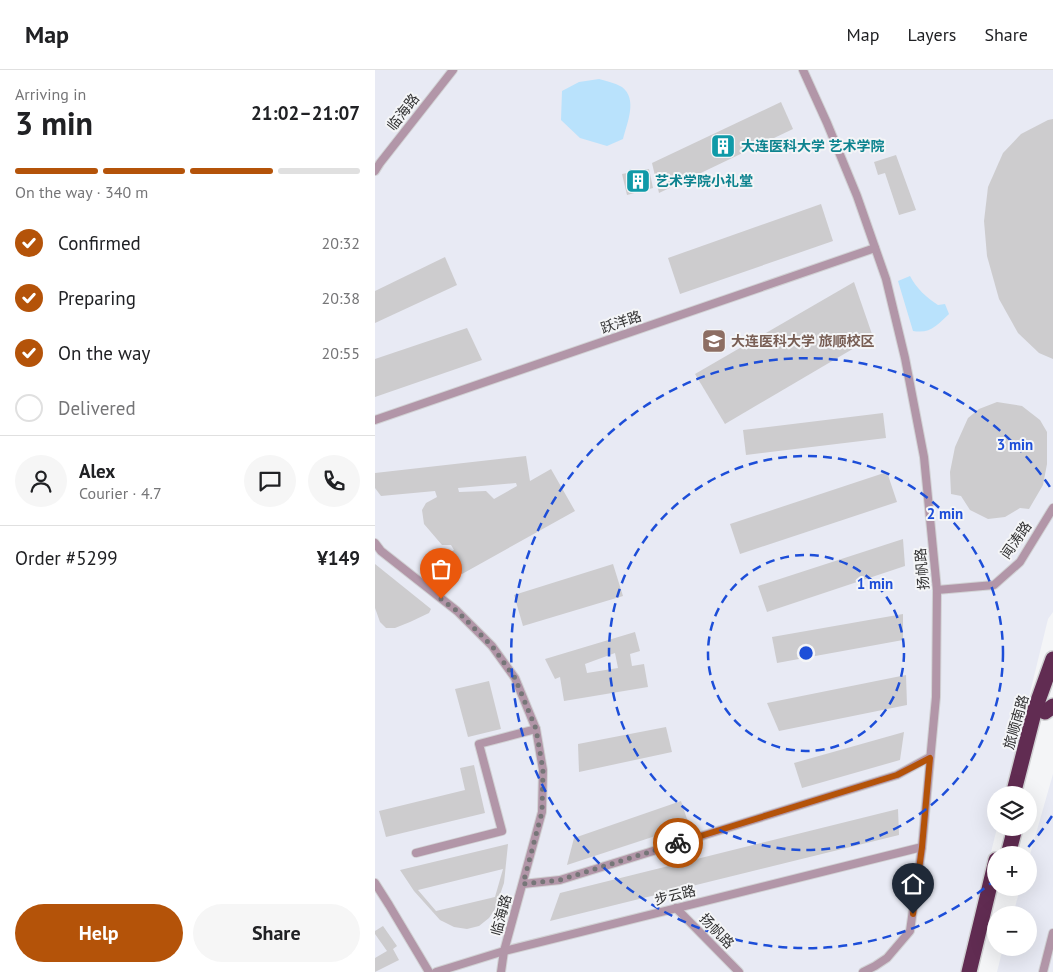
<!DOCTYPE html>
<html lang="en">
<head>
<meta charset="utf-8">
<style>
	body { margin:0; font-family:"PT Sans","Noto Sans SC",sans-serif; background:#f6f6f6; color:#202124; height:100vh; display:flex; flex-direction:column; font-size:19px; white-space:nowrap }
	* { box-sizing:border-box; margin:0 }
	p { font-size:16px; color:#757577 }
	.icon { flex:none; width:28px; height:28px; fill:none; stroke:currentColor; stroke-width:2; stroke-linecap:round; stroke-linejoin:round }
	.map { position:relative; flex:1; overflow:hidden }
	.drawer { display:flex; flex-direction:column; background:#fff; width:375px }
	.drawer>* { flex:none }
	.controls { position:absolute; left:612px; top:716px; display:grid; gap:10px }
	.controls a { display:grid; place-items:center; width:50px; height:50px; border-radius:50%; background:#fff; box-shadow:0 5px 20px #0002; font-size:25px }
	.pin { position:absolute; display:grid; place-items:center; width:42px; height:42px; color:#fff; margin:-51px -21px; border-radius:50% 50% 50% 0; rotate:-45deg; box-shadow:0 0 5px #0007 }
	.pin .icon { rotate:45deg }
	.courier { position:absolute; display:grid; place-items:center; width:50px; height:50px; margin:-25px; border:4px solid #b45309; border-radius:50%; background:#fff; color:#222; box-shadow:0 1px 6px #0007 }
	.overview em { font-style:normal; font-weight:700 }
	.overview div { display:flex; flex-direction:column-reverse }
	.overview { display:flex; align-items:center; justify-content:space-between; height:85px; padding:0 15px }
	h1 { font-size:32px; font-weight:700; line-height:38px }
	.bar { display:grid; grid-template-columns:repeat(4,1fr); gap:8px 5px; align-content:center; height:60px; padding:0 15px }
	.bar i { height:6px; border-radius:4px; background:#e0e0e0 }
	.bar .on { background:#b45309 }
	.bar p { grid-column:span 4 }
	.line { display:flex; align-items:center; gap:12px; padding:0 15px; border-top:1px solid #e0e0e0 }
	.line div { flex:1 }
	.round { display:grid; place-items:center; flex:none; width:52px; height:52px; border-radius:26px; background:#f6f6f6 }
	ol { padding:0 15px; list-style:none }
	li { display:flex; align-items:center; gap:15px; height:55px }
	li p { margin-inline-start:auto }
	li .icon { padding:5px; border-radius:50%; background:#b45309; color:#fff; stroke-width:4 }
	li:last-child { color:#757577 }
	li i { width:28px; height:28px; border:2px solid #e0e0e0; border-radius:50% }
	.primary-button { display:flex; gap:10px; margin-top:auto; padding:10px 15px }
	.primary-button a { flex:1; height:58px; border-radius:30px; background:#b45309; color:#fff; font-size:20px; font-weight:700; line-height:58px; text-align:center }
	.primary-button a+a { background:#f6f6f6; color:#202124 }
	header { display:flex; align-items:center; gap:30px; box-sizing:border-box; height:70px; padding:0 25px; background:#fff; border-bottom:1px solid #e0e0e0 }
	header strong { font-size:24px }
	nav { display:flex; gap:28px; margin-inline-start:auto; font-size:18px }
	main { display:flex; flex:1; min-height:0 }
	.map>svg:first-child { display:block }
	.built { fill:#e8eaf4 }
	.water { fill:#b9e2fc }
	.building { fill:#cdccce; fill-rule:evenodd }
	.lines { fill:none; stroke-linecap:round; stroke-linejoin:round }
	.street-casing { stroke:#d1d2d4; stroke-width:10 }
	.highway-casing { stroke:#d1d2d4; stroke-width:18 }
	.street { stroke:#b296a8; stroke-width:8 }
	.highway { stroke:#612c52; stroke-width:15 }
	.done { stroke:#767678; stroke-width:5; stroke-dasharray:0 9 }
	.route { stroke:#b45309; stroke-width:6 }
	.ring { fill:none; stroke:#1d4ed8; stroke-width:2.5; stroke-dasharray:9 6 }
	.labels { text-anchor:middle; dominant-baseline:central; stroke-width:4; stroke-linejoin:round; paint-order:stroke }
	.street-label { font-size:14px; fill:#323233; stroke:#f4f5f7 }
	.culture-label { font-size:14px; font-weight:bold; fill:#0d838f; stroke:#f4f5f7; text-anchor:start }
	.education-label { font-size:14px; font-weight:bold; fill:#785e54; stroke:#f4f5f7; text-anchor:start }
	.centre { fill:#1d4ed8; stroke:#f4f5f7; stroke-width:2.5 }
	.ring-label { font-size:15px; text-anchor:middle; font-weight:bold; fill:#1d4ed8; stroke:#f4f5f7; stroke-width:4; stroke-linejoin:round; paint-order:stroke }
</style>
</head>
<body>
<header>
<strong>Map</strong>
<nav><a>Map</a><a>Layers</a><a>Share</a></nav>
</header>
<main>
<section class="drawer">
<div class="overview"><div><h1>3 min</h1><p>Arriving in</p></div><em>21:02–21:07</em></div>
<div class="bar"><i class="on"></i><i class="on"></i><i class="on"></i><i></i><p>On the way · 340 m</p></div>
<ol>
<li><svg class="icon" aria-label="check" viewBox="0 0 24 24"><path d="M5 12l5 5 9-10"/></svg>Confirmed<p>20:32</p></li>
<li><svg class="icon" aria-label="check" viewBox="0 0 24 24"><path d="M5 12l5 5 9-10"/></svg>Preparing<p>20:38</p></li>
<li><svg class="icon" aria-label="check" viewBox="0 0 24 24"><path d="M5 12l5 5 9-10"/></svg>On the way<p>20:55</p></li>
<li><i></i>Delivered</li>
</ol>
<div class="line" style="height:90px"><a class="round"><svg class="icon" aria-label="person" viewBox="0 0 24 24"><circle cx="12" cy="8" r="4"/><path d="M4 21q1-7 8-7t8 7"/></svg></a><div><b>Alex</b><p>Courier · 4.7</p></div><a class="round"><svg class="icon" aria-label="chat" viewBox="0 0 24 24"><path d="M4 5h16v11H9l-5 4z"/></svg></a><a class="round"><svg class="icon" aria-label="phone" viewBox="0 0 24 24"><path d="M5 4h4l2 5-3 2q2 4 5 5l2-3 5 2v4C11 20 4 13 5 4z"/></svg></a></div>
<div class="line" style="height:65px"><div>Order #5299</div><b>¥149</b></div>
<div class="primary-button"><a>Help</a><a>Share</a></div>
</section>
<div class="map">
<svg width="678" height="902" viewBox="0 0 678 902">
	<rect width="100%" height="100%" fill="#f4f5f7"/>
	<g class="built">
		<path d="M0,0H678V542L673,549L630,725H621L622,758L586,902H0Z"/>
		<path d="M678,704V902H622L628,878H654V845H638L645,818H654V788Z"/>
	</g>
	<g class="water">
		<path d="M224,9C231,11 240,13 247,17C263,29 252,53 248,69L232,76L205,68L186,50L187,21L204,12Z"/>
		<path d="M535,206C542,219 551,227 563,235L570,234L574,244C562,255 556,264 538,261L523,211Z"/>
	</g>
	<g class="building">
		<path d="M406,32L418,59L284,123L277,93Z"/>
		<path d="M678,49V289L664,283L643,263L624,229L612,186L609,151L613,117L628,83L646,64L673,50Z"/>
		<path d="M521,85L541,140L524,145L510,103L503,105L499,92Z"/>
		<path d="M274,99L278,118L252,125L247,104Z"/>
		<path d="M446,134L458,171L305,224L293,188Z"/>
		<path d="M70,187L82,215L0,253V221Z"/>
		<path d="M479,212L498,267L350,354L320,304Z"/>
		<path d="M92,258L107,290L0,327V289Z"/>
		<path d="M622,332L647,336L665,350L672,362V394L668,415L654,439L645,438L630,447L613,449L595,440L586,426L576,424L575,402L580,377L593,348L604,339Z"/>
		<path d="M508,343L511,368L371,385L368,360Z"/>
		<path d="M151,386L155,411L176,399L200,441L87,504L68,487L79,480L76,475H67L49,454L47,440L51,433L62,427L60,421L6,426L0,418V403ZM141,413L142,416L119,429L111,421L84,422L83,418Z"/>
		<path d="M512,402L522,432L365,484L355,454Z"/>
		<path d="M528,469L530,496L392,542L383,516Z"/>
		<path d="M0,494L56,539L54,543L35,552L20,558H11L5,552L0,538Z"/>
		<path d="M238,494L248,526L148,556L139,525Z"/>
		<path d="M528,544V570L402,593L397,567Z"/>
		<path d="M260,562L265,581L255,584L257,596L269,594L273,617L189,631L185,607L180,609L170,589ZM240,583L243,598L212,603L210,594Z"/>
		<path d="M531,605L532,635L404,661L392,633Z"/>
		<path d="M114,611L126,659L93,667L80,619Z"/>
		<path d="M291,657L297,682L204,702L203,674Z"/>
		<path d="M529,662L525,690L427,718L419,693Z"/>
		<path d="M99,695L110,743L11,767L4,741L90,720L85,698Z"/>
		<path d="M306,731L314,755L192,795L199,768Z"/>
		<path d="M523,739L524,765L175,851L185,823Z"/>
		<path d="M133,774L129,813L120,839L114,848L104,856L92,859L79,857L65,850L39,821L25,800ZM128,799L120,827L61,841L43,820Z"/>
		<path d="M8,856L22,876L18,879L24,890L0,902V888L12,881L0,864V861Z"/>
	</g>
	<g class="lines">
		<defs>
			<g id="street">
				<path d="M428,0L452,53L482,126L511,209L530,288L549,387L562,520L561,627L547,777L535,861L512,888L500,896L488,902"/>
				<path d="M0,101L5,93L78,0"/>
				<path d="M0,350L500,178"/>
				<path d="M0,473L6,481L82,541L117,576L140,608L161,659L168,700L167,742L129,881L126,902"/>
				<path d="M562,520L619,515L645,492L678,438"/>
				<path d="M41,783L127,761L104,674L161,659"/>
				<path d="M0,813L14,835L54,902"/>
				<path d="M148,814L185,810L522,705L555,687"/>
				<path d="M301,838L364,902"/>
				<path d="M61,902L129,881L547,777"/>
				<path d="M668,902L678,863"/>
			</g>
			<g id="highway">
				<path d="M670,642L678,636"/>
				<path d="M638,725L660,639L678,589"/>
				<path d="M633,785L640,758"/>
				<path d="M594,902L621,790"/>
			</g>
		</defs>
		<use href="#street" class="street-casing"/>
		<use href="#highway" class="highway-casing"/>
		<use href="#street" class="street"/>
		<use href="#highway" class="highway"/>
	</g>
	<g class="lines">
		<path class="done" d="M66,529L82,541L117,576L140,608L161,659L168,700L167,742L148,814L185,810L303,773"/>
		<path class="route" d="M303,773L522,705L555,688L547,777L538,844"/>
	</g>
	<g class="ring">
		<circle cx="431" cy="583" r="98"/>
		<circle cx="431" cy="583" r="197"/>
		<path d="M677 746A295 295 0 0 1 647 784M621 809A295 295 0 1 1 677 420"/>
	</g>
	<defs>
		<symbol id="building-square" viewBox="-11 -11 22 22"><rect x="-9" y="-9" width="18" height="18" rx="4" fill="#0f9aa8" stroke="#f4f5f7"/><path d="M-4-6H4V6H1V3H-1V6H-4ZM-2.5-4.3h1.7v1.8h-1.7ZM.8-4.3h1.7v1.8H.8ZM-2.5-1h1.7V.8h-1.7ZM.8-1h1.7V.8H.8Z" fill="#fff"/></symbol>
		<symbol id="university-square" viewBox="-11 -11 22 22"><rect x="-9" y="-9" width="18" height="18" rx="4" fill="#8d6e63" stroke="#f4f5f7"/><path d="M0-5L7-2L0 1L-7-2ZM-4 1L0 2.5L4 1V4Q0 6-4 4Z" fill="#fff"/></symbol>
	</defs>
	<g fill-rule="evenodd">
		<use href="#building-square" x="334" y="62" width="28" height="28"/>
		<use href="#building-square" x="249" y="97" width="28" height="28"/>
		<use href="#university-square" x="325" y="257" width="28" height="28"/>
	</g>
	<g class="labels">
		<g class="street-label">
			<text transform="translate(28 42) rotate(-52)">临海路</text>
			<text transform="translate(246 252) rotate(-19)">跃洋路</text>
			<text transform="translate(641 470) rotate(-55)">闻涛路</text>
			<text transform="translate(547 499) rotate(-95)">扬帆路</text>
			<text transform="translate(641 652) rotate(-74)">旅顺南路</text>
			<text transform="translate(300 825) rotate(-14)">步云路</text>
			<text transform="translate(126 845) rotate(-75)">临海路</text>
			<text transform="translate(342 861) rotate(46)">扬帆路</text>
		</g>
		<g class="culture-label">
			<text x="366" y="76">大连医科大学 艺术学院</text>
			<text x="280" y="111">艺术学院小礼堂</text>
		</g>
		<g class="education-label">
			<text x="356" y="271">大连医科大学 旅顺校区</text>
		</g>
	</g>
	<circle cx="431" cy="583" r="8" class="centre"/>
	<g class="ring-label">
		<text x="640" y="380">3 min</text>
		<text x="570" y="449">2 min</text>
		<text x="500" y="519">1 min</text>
	</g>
</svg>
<div class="controls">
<a><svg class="icon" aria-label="layers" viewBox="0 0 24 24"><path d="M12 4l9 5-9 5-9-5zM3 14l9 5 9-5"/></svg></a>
<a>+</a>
<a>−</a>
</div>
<div class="pin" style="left:66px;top:529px;background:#ea580c"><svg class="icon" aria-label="bag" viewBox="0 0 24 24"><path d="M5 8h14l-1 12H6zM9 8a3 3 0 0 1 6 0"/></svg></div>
<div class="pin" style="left:538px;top:844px;background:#1f2937"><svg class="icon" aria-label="home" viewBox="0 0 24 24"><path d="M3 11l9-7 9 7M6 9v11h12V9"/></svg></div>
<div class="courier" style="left:303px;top:773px"><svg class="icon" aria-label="bike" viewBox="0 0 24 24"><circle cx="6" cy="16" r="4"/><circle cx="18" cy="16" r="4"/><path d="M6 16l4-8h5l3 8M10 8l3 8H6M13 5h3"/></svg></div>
</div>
</main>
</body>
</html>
